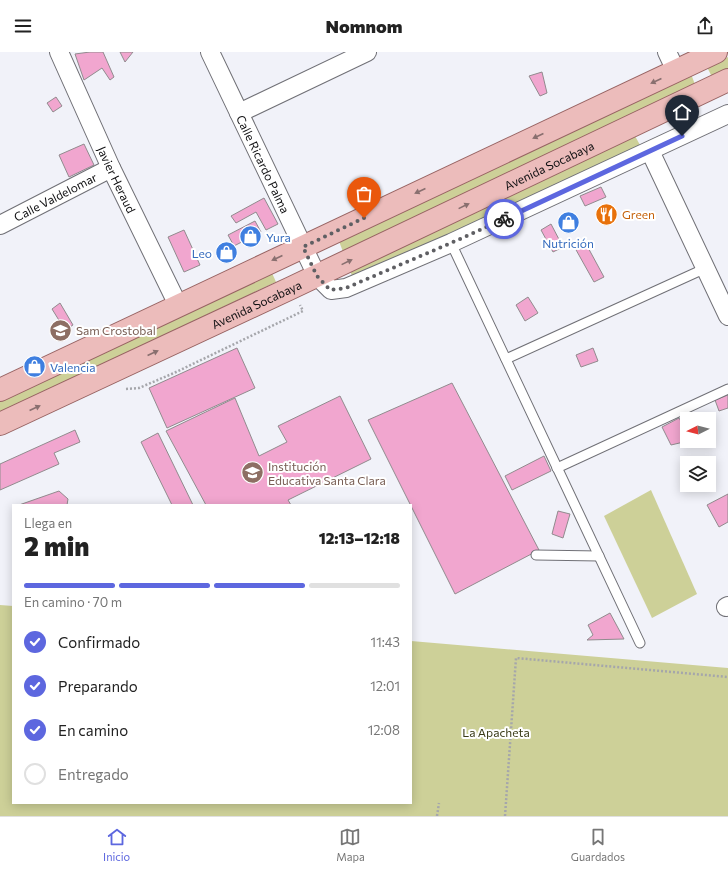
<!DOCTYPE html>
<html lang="es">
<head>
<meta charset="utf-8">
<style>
	body { margin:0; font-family:Commissioner,sans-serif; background:#f2f2f2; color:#222; height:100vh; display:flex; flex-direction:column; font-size:15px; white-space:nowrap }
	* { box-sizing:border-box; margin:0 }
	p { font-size:13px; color:#767676 }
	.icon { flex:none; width:22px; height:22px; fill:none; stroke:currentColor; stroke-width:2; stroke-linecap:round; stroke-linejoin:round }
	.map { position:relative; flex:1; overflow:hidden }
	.side { position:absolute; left:12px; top:452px; width:400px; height:300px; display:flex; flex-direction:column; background:#fff; border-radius:0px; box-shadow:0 2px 10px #0003 }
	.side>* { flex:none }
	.needle { width:26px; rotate:264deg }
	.tools { position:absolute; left:680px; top:360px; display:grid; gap:8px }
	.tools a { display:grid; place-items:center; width:36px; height:36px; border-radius:0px; background:#fff; box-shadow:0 2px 10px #0003; font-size:20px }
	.pin { position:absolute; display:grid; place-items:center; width:34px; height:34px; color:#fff; margin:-41px -17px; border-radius:50% 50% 50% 0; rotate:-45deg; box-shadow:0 0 4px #0007 }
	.pin .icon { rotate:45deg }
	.courier { position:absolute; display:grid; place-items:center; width:40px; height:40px; margin:-20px; border:3px solid #5d67df; border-radius:50%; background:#fff; color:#222; box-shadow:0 1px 5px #0007 }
	.headline em { font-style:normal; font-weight:800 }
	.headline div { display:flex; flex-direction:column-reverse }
	.headline { display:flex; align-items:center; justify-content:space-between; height:68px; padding:0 12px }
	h1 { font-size:26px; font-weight:800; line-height:30px }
	.bar { display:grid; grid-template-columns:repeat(4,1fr); gap:6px 4px; align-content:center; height:48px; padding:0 12px }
	.bar i { height:5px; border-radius:3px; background:#e0e0e0 }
	.bar .selected { background:#5d67df }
	.bar p { grid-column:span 4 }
	ol { padding:0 12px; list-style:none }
	li { display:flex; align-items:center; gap:12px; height:44px }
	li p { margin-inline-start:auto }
	li .icon { padding:4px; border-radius:50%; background:#5d67df; color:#fff; stroke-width:4 }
	li:last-child { color:#767676 }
	li i { width:22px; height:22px; border:2px solid #e0e0e0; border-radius:50% }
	header { display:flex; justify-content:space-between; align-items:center; height:52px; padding:0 12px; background:#fff; font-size:18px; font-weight:800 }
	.tab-bar { display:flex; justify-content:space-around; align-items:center; height:56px; border-top:1px solid #e0e0e0; background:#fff; font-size:11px; color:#767676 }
	.tab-bar a { display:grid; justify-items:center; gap:2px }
	.tab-bar .selected { color:#5d67df }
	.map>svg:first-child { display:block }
	.green { fill:#cdd098 }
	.building { fill:#f1a6cf; stroke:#918b8e }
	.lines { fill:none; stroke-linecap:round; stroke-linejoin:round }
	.lane-casing { stroke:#707076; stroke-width:11 }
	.street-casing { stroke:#707076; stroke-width:20 }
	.primary-casing { stroke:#976362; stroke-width:24 }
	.path { stroke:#a5a6ab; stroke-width:2.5; stroke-dasharray:2 2; stroke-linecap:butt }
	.lane { stroke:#fff; stroke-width:9 }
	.street { stroke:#fff; stroke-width:18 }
	.primary { stroke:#ecbcbb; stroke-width:22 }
	.oneway { fill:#896f6f }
	.done { stroke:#5f5f63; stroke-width:4; stroke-dasharray:0 7.2 }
	.route { stroke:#5d67df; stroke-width:5 }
	.labels { text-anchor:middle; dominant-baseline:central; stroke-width:4; stroke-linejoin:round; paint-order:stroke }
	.street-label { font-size:12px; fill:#101012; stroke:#fff }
	.food-label { font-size:12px; fill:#c56008; stroke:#fff; text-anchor:start }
	.shop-label { font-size:12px; fill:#366cbe; stroke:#fff; text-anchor:start }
	.education-label { font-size:12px; fill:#785e54; stroke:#fff; text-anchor:start }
	.park-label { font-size:12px; fill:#393a17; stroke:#fff }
</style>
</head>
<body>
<header><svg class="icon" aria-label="menu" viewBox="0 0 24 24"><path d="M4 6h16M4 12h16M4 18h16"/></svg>Nomnom<svg class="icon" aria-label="share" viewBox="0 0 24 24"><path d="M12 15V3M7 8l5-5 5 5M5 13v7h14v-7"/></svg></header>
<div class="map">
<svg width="728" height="764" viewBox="0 0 728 764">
	<rect width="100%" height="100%" fill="#f1f2f9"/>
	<g class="green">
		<path d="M728,5V20L713,27L707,15Z"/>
		<path d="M691,22L696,35L343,200L339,189Z"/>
		<path d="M635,84L640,93L353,226L350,219Z"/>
		<path d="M272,221L276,230L0,360V348Z"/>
		<path d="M651,438L697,542L652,566L604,464Z"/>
		<path d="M0,553L13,554V751H411V589L728,616V764H0Z"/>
	</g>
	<g class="building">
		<path d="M90,0H103L114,25L110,28L102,16L84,28L75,2Z"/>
		<path d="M120,0H133L125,10Z"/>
		<path d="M542,20L547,41L540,44L529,24Z"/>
		<path d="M56,45L62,54L53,60L47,51Z"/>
		<path d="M84,92L94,113L69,125L59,103Z"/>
		<path d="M601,135L606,145L585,154L580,144Z"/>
		<path d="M264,146L278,172L266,178L256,160L236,171L231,164Z"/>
		<path d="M255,169L261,180L234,194L228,183Z"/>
		<path d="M551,172L563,195L553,200L541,178Z"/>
		<path d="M184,178L200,213L184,220L168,185Z"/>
		<path d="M585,190L604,225L594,230L575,196Z"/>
		<path d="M528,245L538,261L525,269L516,253Z"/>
		<path d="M60,251L73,273L65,278L52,257Z"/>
		<path d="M237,296L255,336L167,376L149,336Z"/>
		<path d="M593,296L598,309L581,315L576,303Z"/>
		<path d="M452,331L539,498L455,542L368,368Z"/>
		<path d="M728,343V356L719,359L715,348Z"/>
		<path d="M340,344L371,407L288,448L291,453H206L166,379L235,346L259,404L287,390L278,374Z"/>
		<path d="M679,366L687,380V389H688L671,393L662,375Z"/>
		<path d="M75,378L80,390L54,401L59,412L0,438V412Z"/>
		<path d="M158,381L193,453H172L141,390Z"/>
		<path d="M544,404L551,419L512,438L505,424Z"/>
		<path d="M59,439L68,447L67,453H19Z"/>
		<path d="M728,442V470L719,475L707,453Z"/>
		<path d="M558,459L570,462L563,486L552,482Z"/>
		<path d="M610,561L624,587L587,588L593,583L588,573Z"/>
	</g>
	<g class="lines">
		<defs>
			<g id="lane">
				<path d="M451,191L640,591"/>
				<path d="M506,307L706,216"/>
				<path d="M557,416L728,337"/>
				<path d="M536,503L599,504"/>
			</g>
			<g id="street">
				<path id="s1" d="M59,0L111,116L178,253"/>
				<path id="s2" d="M210,0L317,224L331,238L346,236L451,191L728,62"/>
				<path d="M667,0L676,19"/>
				<path d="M239,61L367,0"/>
				<path d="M650,99L728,264"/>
				<path id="s3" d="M0,173L111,116"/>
				<path d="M726,555L728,554"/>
			</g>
			<g id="primary">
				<path d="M0,338L716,0"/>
				<path id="s4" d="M0,372L291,236L728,28"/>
			</g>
		</defs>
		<use href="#lane" class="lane-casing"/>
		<use href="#street" class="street-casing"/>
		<use href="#primary" class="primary-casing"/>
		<g class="path">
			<path d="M126,337L139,336L174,321L303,259L300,253"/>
			<path d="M437,764L439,751"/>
			<path d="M505,764L516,606L728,625"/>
		</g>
		<use href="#lane" class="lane"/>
		<use href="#street" class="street"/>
		<use href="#primary" class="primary"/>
	</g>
	<defs><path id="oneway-solid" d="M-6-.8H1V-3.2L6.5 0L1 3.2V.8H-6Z"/></defs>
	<g class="oneway">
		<use href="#oneway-solid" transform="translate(656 29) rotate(155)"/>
		<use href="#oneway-solid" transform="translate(538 84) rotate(155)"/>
		<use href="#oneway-solid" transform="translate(420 139) rotate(155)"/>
		<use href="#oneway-solid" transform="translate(464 154) rotate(-26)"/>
		<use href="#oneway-solid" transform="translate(277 206) rotate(155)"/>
		<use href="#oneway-solid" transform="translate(347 210) rotate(-26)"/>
		<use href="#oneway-solid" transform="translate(153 301) rotate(-25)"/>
		<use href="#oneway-solid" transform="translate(35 356) rotate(-25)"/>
	</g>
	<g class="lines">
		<path class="done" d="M364,166L303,195L317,224L330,238L346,236L451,191L504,167"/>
		<path class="route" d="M504,167L682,84"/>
	</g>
	<defs>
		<symbol id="restaurant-disc" viewBox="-11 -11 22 22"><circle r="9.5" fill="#e8710a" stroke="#fff"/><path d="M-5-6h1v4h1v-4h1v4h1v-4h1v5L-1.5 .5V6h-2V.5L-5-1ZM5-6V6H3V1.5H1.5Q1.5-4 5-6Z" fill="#fff"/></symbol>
		<symbol id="shop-disc" viewBox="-11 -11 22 22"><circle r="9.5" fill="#3f7fe0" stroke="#fff"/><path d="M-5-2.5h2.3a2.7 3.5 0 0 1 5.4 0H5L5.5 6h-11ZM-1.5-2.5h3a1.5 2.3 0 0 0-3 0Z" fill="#fff"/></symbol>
		<symbol id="school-disc" viewBox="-11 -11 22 22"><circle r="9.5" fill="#8d6e63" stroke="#fff"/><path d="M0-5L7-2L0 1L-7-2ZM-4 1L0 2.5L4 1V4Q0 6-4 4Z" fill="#fff"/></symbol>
	</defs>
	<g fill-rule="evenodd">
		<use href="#restaurant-disc" x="594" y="150" width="25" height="25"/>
		<use href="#shop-disc" x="556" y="158" width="25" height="25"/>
		<use href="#shop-disc" x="238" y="172" width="25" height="25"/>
		<use href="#shop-disc" x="214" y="188" width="25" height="25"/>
		<use href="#school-disc" x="48" y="266" width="25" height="25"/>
		<use href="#shop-disc" x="22" y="302" width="25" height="25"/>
		<use href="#school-disc" x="240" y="408" width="25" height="25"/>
	</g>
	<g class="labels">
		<g class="street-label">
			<text stroke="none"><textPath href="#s2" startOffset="124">Calle Ricardo Palma</textPath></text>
			<text stroke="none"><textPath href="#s4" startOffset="607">Avenida Socabaya</textPath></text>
			<text stroke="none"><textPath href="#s1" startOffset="140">Javier Heraud</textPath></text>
			<text stroke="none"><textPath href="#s3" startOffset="62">Calle Valdelomar</textPath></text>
			<text stroke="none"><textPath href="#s4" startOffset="283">Avenida Socabaya</textPath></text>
		</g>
		<g class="food-label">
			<text x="622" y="162">Green</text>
		</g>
		<g class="shop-label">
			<text x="266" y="185">Yura</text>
			<text x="568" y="191" text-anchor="middle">Nutrición</text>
			<text x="212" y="201" text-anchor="end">Leo</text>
			<text x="50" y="315">Valencia</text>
		</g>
		<g class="education-label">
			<text x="76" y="278">Sam Crostobal</text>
			<text x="268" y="414">Institución<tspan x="268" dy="14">Educativa Santa Clara</tspan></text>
		</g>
		<g class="park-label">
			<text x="496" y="680">La Apacheta</text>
		</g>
	</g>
</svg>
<div class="tools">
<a><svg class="needle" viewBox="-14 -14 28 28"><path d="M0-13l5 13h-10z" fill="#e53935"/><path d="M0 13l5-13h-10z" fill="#767676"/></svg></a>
<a><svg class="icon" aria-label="layers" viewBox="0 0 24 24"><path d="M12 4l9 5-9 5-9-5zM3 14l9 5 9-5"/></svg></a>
</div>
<div class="pin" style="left:364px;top:166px;background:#ea580c"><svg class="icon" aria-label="bag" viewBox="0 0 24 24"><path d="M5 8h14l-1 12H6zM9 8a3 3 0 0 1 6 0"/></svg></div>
<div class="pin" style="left:682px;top:84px;background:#1f2937"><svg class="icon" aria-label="home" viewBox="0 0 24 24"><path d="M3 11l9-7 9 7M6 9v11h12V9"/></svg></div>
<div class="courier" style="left:504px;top:167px"><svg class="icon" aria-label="bike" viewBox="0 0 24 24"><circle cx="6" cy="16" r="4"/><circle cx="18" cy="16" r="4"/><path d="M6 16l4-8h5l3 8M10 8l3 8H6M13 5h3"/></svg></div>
<section class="side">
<div class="headline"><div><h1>2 min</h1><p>Llega en</p></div><em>12:13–12:18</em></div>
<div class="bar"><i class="selected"></i><i class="selected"></i><i class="selected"></i><i></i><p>En camino · 70 m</p></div>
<ol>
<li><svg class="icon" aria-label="check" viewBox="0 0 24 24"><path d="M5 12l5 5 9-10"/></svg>Confirmado<p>11:43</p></li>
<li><svg class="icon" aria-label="check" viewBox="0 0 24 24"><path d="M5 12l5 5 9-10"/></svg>Preparando<p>12:01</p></li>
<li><svg class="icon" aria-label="check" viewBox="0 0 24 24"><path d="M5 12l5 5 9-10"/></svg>En camino<p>12:08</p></li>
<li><i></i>Entregado</li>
</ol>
</section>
</div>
<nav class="tab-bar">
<a class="selected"><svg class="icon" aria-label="home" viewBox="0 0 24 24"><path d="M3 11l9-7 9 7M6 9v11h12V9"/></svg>Inicio</a>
<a><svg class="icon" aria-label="map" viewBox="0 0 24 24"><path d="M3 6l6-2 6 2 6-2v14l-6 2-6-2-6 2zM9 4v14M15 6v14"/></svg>Mapa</a>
<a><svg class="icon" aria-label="saved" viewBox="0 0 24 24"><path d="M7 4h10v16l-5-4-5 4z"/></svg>Guardados</a>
</nav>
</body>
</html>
